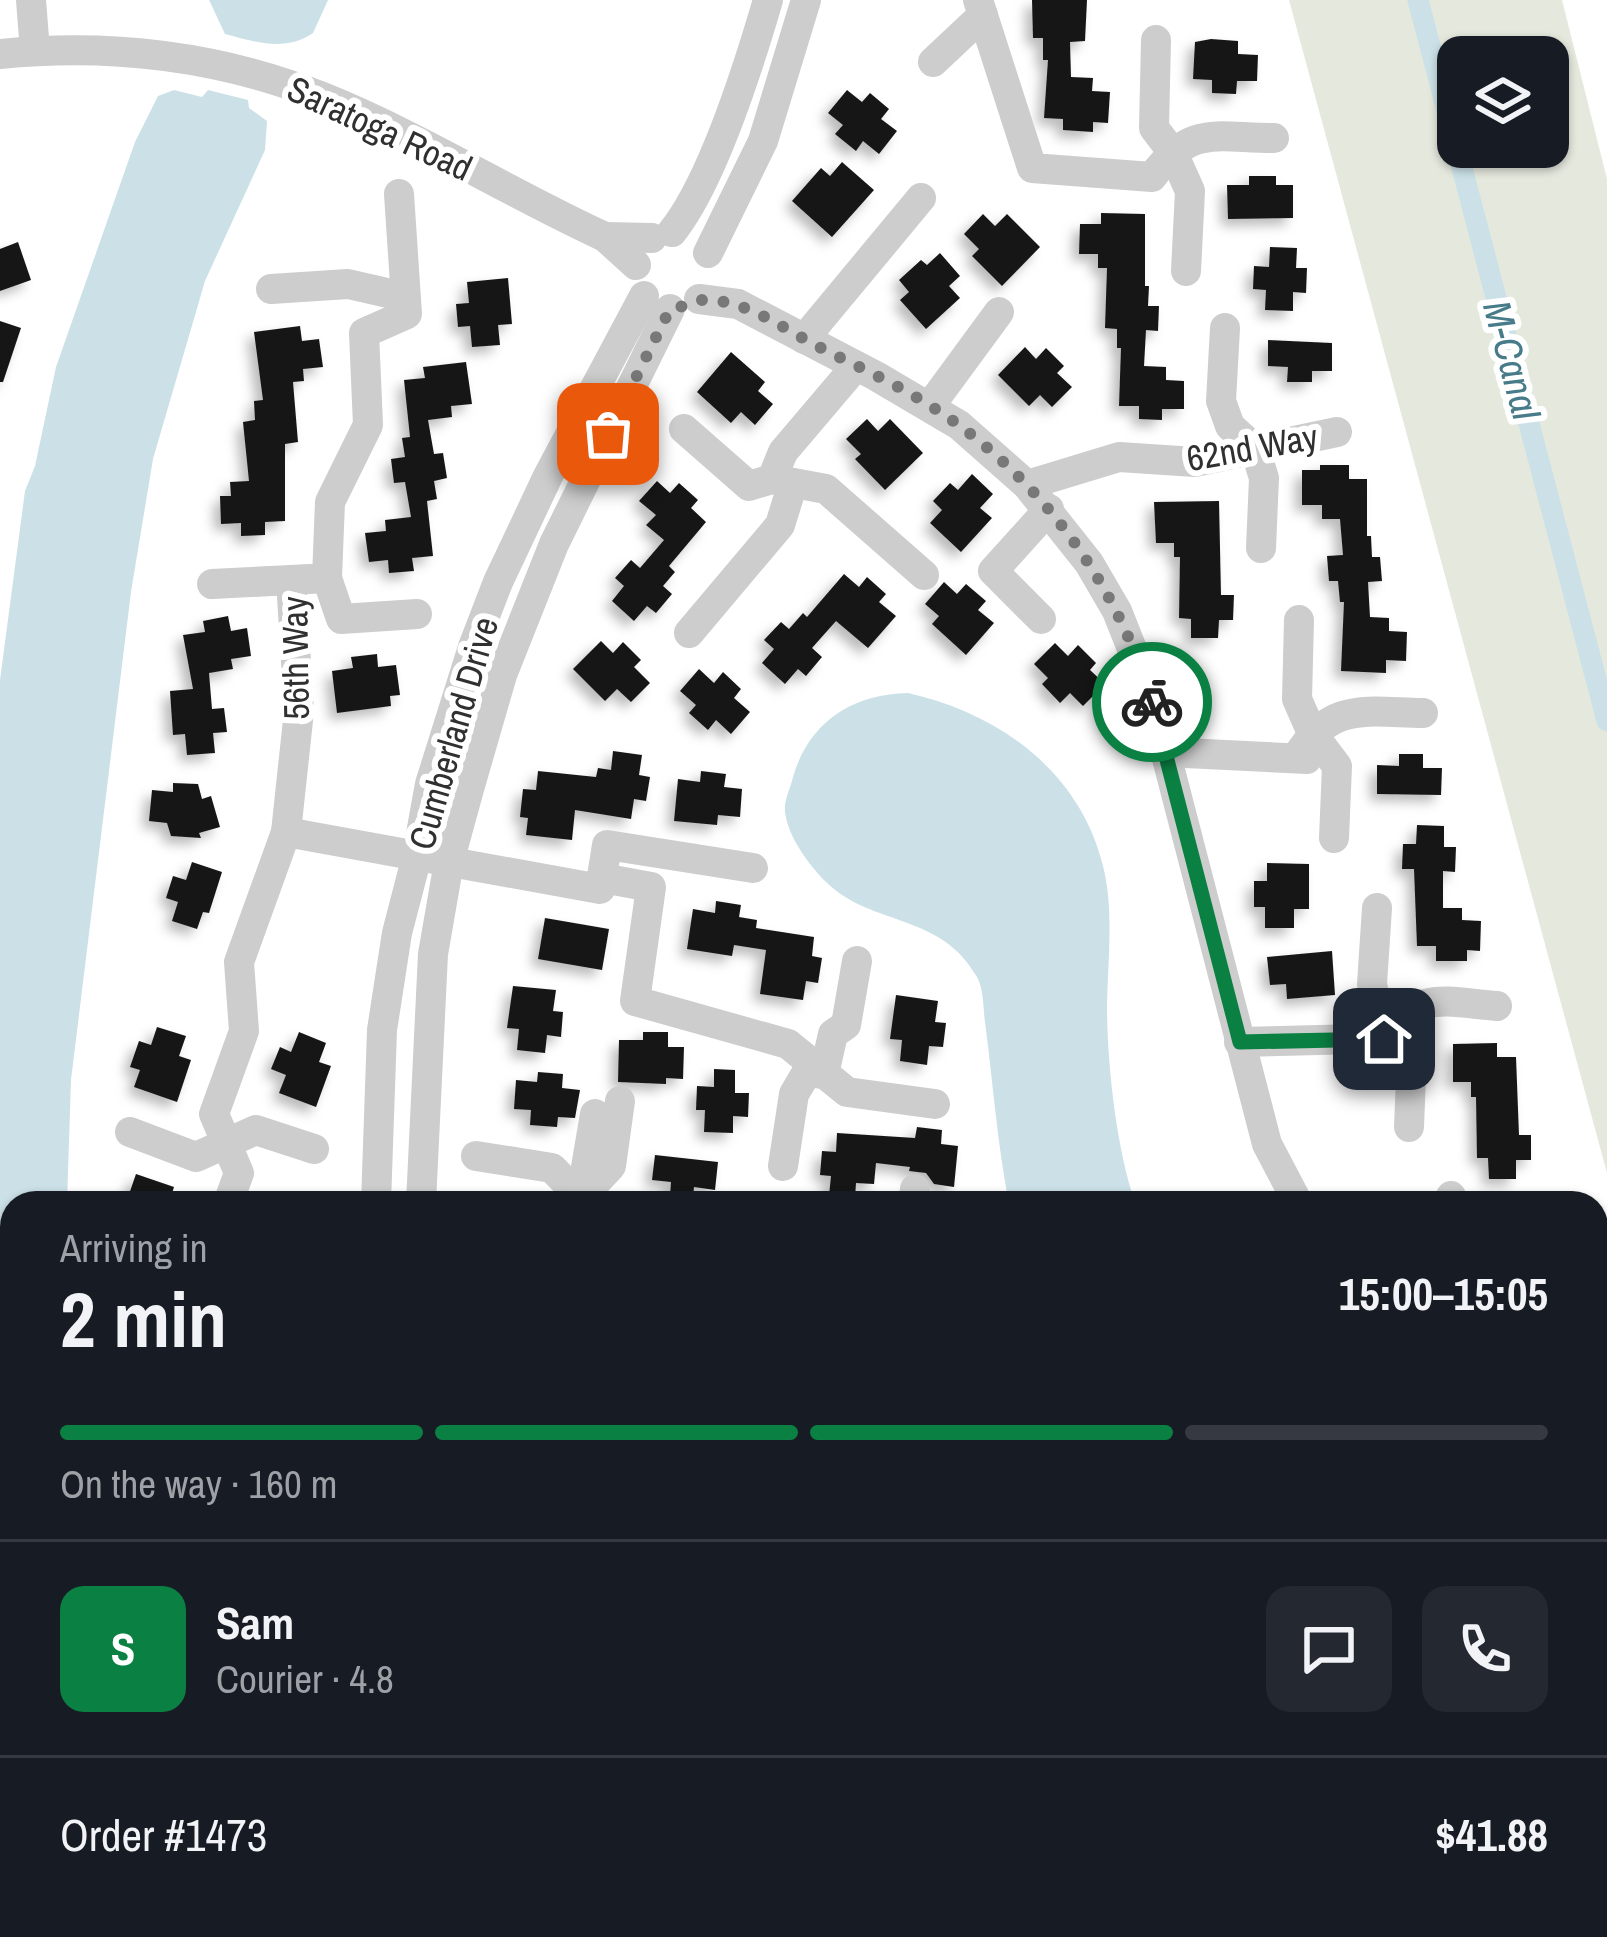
<!DOCTYPE html>
<html lang="en">
<head>
<meta charset="utf-8">
<style>
	body { margin:0; font-family:"Archivo Narrow",sans-serif; background:#242831; color:#f1f3f6; height:100vh; display:flex; flex-direction:column; font-size:45px; white-space:nowrap }
	* { box-sizing:border-box; margin:0 }
	p { font-size:39px; color:#9ea1a6 }
	.icon { flex:none; width:66px; height:66px; fill:none; stroke:currentColor; stroke-width:2; stroke-linecap:round; stroke-linejoin:round }
	.map { position:relative; flex:1; overflow:hidden }
	.drawer { position:absolute; left:0px; top:1191px; width:1608px; height:747px; display:flex; flex-direction:column; background:#171b24; border-radius:36px 36px 0 0; box-shadow:0 3px 9px #0004 }
	.drawer>* { flex:none }
	.controls { position:absolute; left:1437px; top:36px; display:grid; gap:24px }
	.controls a { display:grid; place-items:center; width:132px; height:132px; border-radius:24px; background:#171b24; box-shadow:0 3px 9px #0004; font-size:60px }
	.pin { position:absolute; display:grid; place-items:center; width:102px; height:102px; color:#fff; margin:-51px; border-radius:24px; box-shadow:0 6px 18px #0006 }
	.courier { position:absolute; display:grid; place-items:center; width:120px; height:120px; margin:-60px; border:9px solid #0b8043; border-radius:50%; background:#fff; color:#222; box-shadow:0 3px 15px #0007 }
	.head em { font-style:normal; font-weight:700 }
	.head div { display:flex; flex-direction:column-reverse }
	.head { display:flex; align-items:center; justify-content:space-between; height:204px; padding:0 60px }
	h1 { font-size:78px; font-weight:700; line-height:90px }
	.bar { display:grid; grid-template-columns:repeat(4,1fr); gap:18px 12px; align-content:center; height:144px; padding:0 60px }
	.bar i { height:15px; border-radius:9px; background:#363941 }
	.bar .on { background:#0b8043 }
	.bar p { grid-column:span 4 }
	.line { display:flex; align-items:center; gap:30px; padding:0 60px; border-top:3px solid #363941 }
	.line div { flex:1 }
	.round { display:grid; place-items:center; flex:none; width:126px; height:126px; border-radius:24px; background:#242831 }
	.map>svg:first-child { display:block }
	.green { fill:#e5e8dd; fill-rule:evenodd }
	.water { fill:#cbe1e7 }
	.lines { fill:none; stroke-linecap:round; stroke-linejoin:round }
	.canal { stroke:#cbe1e7; stroke-width:21 }
	.building { fill:#171717; filter:url(#shadow) }
	.minor { stroke:#cdcdcd; stroke-width:30 }
	.done { stroke:#787878; stroke-width:12; stroke-dasharray:0 21.6 }
	.route { stroke:#0b8043; stroke-width:15 }
	.labels { text-anchor:middle; dominant-baseline:central; stroke-width:12; stroke-linejoin:round; paint-order:stroke }
	.street-label { font-size:36px; fill:#303030; stroke:#fff }
	.water-label { font-size:39px; font-style:italic; fill:#477b89; stroke:#fff }
</style>
</head>
<body>
<div class="map">
<svg width="1607" height="1937" viewBox="0 0 1607 1937">
	<defs>
		<filter id="shadow"><feDropShadow dx="-7" dy="7" stdDeviation="6" flood-color="#0004"/></filter>
	</defs>
	<rect width="100%" height="100%" fill="#fff"/>
	<path class="green" d="M1289,0H1562L1607,179V1173ZM1458,57H1548V147H1458Z"/>
	<g class="water">
		<path d="M209,0H328L313,33C286,52 255,42 225,34Z"/>
		<path d="M174,90L202,97L208,90L248,100L249,108L267,121L265,150L205,281L153,459L131,592L71,1080L67,1203H12V1713L0,1670V680L25,491L35,466L56,367L135,142L158,96Z"/>
		<path d="M908,693C998,713 1080,771 1103,866C1114,909 1108,959 1107,1004C1107,1064 1116,1146 1135,1203H1009C997,1143 993,1082 985,1022C983,1008 984,990 977,977C940,912 872,927 826,882C809,865 788,837 785,812C784,799 790,790 793,777C809,722 852,694 908,693Z"/>
	</g>
	<g class="lines">
		<path class="canal" d="M1418,0L1607,721"/>
	</g>
	<g class="building">
		<path d="M1032,0H1087L1085,41L1070,42L1071,77L1093,78L1092,91L1110,92L1108,123L1093,122V132L1063,130V119L1044,118L1048,60H1043V38H1033Z"/>
		<path d="M1211,39L1238,41V54L1258,55L1257,81H1237L1236,94L1212,93V80L1193,79L1195,42Z"/>
		<path d="M847,90L862,102L870,93L889,109L881,119L897,131L879,154L863,141L856,151L835,134L843,125L828,113Z"/>
		<path d="M842,162L874,190L832,237L792,201L821,168L830,176Z"/>
		<path d="M1249,176H1276V185H1293V218L1228,219L1227,185H1249Z"/>
		<path d="M1101,213L1145,214V286H1149L1148,306H1159L1158,331L1146,330L1144,366L1166,367V380L1184,381V409H1162V420L1139,419V406H1119L1121,348H1117V329L1105,328L1107,268H1098V254H1079L1080,224H1101Z"/>
		<path d="M983,214L995,226L1007,214L1040,247L1002,286L972,256L979,249L964,234Z"/>
		<path d="M18,242L31,280L0,291V249Z"/>
		<path d="M1270,247L1297,248L1296,268H1307L1306,293L1293,292V311L1265,310L1266,290L1253,289L1254,266L1269,267Z"/>
		<path d="M940,253L960,276L949,286L960,298L926,329L900,300L909,292L899,280L921,260L927,265Z"/>
		<path d="M508,278L512,324L498,325L500,345L472,347L470,326L458,327L456,304L469,303L467,282Z"/>
		<path d="M0,321L21,328L3,382H0Z"/>
		<path d="M300,326L302,341L319,339L323,367L303,369L304,381L293,382L298,442L285,444V521L265,522V535L241,536V523L221,524L220,496H231L230,482L249,481L243,422L255,420L254,401L263,400L254,332Z"/>
		<path d="M1268,340L1332,343V371H1312V382H1287L1288,367L1268,366Z"/>
		<path d="M1025,347L1036,359L1046,348L1064,366L1057,373L1072,387L1052,407L1040,395L1029,406L998,375Z"/>
		<path d="M731,352L765,382L758,391L773,404L755,425L741,412L731,423L697,392Z"/>
		<path d="M466,362L472,404L451,406L452,417L428,420L434,454L443,453L447,478L434,481L437,499L427,501L433,556L412,558L414,571L389,573L388,560L369,562L365,533L386,531L385,520L411,517L405,482L394,483L391,459L405,457L402,438L410,437L404,380L425,378L423,367Z"/>
		<path d="M867,419L878,431L890,419L923,453L885,490L855,459L861,454L846,439Z"/>
		<path d="M1320,465H1349V479H1367V536H1371L1372,557H1380L1382,581L1368,582L1370,617L1389,618V631L1407,632L1406,661L1386,660V673L1341,671L1344,602H1340L1338,581H1329L1327,556L1343,555L1340,519H1322V505H1302V470H1320Z"/>
		<path d="M972,474L993,494L980,508L992,518L961,552L930,523L942,510L933,501L950,483L958,490Z"/>
		<path d="M657,481L670,493L679,483L698,500L691,508L706,522L669,566L675,572L663,586L672,594L656,613L647,606L634,621L612,601L624,586L615,578L631,560L640,568L664,540L646,525L656,515L639,501Z"/>
		<path d="M1219,501L1221,595H1234L1233,620H1219L1218,638H1191V619L1179,618L1180,557H1174V543H1156L1154,502Z"/>
		<path d="M844,574L859,587L867,577L886,594L879,602L896,616L868,648L836,621L812,648L822,657L806,676L798,669L785,684L762,663L774,649L764,640L781,622L789,629L803,613L807,617Z"/>
		<path d="M944,582L957,594L966,584L986,601L978,610L994,623L966,655L932,624L939,616L925,604Z"/>
		<path d="M228,616L231,631L247,628L251,656L231,659L233,669L209,673L212,709L224,708L227,732L213,733L215,753L187,755L185,734L173,735L170,691L193,689L183,635L205,632L203,621Z"/>
		<path d="M601,641L613,653L623,642L641,660L634,667L650,683L631,702L617,689L605,701L573,669Z"/>
		<path d="M1055,643L1068,656L1078,645L1096,663L1090,670L1105,684L1083,706L1070,693L1060,703L1042,684L1048,678L1034,664Z"/>
		<path d="M377,654L378,667L396,665L400,695L390,696L391,706L337,713L332,671L353,668L351,657Z"/>
		<path d="M699,669L714,683L723,672L741,689L734,698L750,712L731,734L716,720L708,730L689,713L696,705L680,691Z"/>
		<path d="M613,751L642,755L639,775L650,777L646,801L634,799L631,819L575,810L572,840L526,835L528,818L520,817L523,789L536,790L538,771L596,777L598,768L611,770Z"/>
		<path d="M1399,754H1423V768H1442L1441,795L1377,794V765L1399,766Z"/>
		<path d="M701,771L726,774L724,787L742,789L740,817L718,815L717,825L674,821L678,779L700,782Z"/>
		<path d="M173,783L198,784L202,799L211,796L220,827L199,833L201,838L171,836L167,823L149,821L152,790L173,792Z"/>
		<path d="M1417,825L1444,826V847H1456L1455,872L1443,871V908H1462V920L1481,921L1480,951L1467,950V961H1436V946H1417L1414,869H1402L1403,844H1416Z"/>
		<path d="M192,862L222,872L209,913L203,912L197,929L172,921L178,902L166,898L173,876L186,880Z"/>
		<path d="M1267,863L1309,864V909H1294V928H1265V907H1254V881H1267Z"/>
		<path d="M716,901L741,905L739,917L757,920L756,928L814,937L812,956L822,958L818,983L806,981L803,1000L760,994L766,950L734,945L732,956L687,949L693,909L715,913Z"/>
		<path d="M545,918L609,929L602,970L538,959Z"/>
		<path d="M1332,951L1335,995L1287,999L1286,984L1270,985L1267,957Z"/>
		<path d="M513,986L556,990L553,1011L563,1012L561,1037L547,1035L545,1053L517,1050L519,1029L507,1028Z"/>
		<path d="M896,995L938,1001L935,1022L946,1023L943,1047L929,1046L927,1065L900,1061L902,1040L890,1039Z"/>
		<path d="M157,1027L186,1036L179,1056L191,1060L177,1102L134,1087L140,1070L130,1067L139,1041L151,1045Z"/>
		<path d="M299,1032L326,1043L319,1062L331,1066L316,1107L279,1093L286,1075L271,1069L280,1047L291,1052Z"/>
		<path d="M643,1032H668V1047H684L683,1079L666,1078V1084L618,1082L619,1040H643Z"/>
		<path d="M1497,1043V1057H1516L1519,1135H1531V1160H1516V1179H1489L1488,1158H1477L1476,1097H1471V1082H1453V1044Z"/>
		<path d="M714,1069L735,1070V1093H749L748,1117L733,1116V1133L704,1132L705,1110H696L697,1086L714,1087Z"/>
		<path d="M538,1072L563,1074L562,1088L580,1090L575,1118L558,1117L557,1127L530,1125L531,1110L514,1109L516,1080L537,1082Z"/>
		<path d="M917,1127L942,1130L941,1144L958,1146L954,1187L934,1184L926,1173L909,1171L910,1167L876,1163L874,1184L856,1183L855,1198L829,1196L831,1176L820,1175L822,1151L836,1152L837,1133L915,1138Z"/>
		<path d="M655,1155L718,1162L715,1190L694,1187L693,1198L670,1196L671,1182L652,1180Z"/>
		<path d="M136,1174L174,1187L169,1203H126Z"/>
	</g>
	<g class="lines">
		<g class="minor">
			<path d="M31,0L35,51"/>
			<path d="M978,0L1032,168L1152,177C1192,124 1214,138 1274,138"/>
			<path d="M1156,40L1154,128L1173,153L1190,191L1186,271"/>
			<path d="M0,54C110,43 222,56 325,98C421,137 511,194 605,237L636,265"/>
			<path d="M933,62L983,15"/>
			<path d="M672,232C713,181 749,65 768,0"/>
			<path d="M605,237L652,238"/>
			<path d="M708,253L763,141L806,0"/>
			<path d="M271,289L348,284L405,297"/>
			<path d="M699,299L738,304L876,376L959,425L1027,485L1089,563L1117,611L1151,697L1267,1144L1298,1203"/>
			<path d="M1225,328L1221,401L1230,426L1255,449L1264,478L1261,548"/>
			<path d="M804,339L921,198"/>
			<path d="M930,406L999,312"/>
			<path d="M684,429L749,486L772,479L783,452L856,366"/>
			<path d="M772,479L826,489L924,575"/>
			<path d="M1027,485L1119,457L1195,462L1337,432"/>
			<path d="M327,578L341,619L417,614"/>
			<path d="M212,584L291,580"/>
			<path d="M1041,619L993,571L1049,509"/>
			<path d="M1299,620L1297,699L1312,733L1337,766L1334,838"/>
			<path d="M689,633L780,525L793,483"/>
			<path d="M1165,752L1307,759"/>
			<path d="M1296,758C1331,701 1364,712 1423,713"/>
			<path d="M286,832L600,889L607,845L753,868"/>
			<path d="M602,878L651,887L635,1001L788,1044L847,1092L935,1104"/>
			<path d="M1377,908L1372,984L1384,1039"/>
			<path d="M1384,1039C1415,989 1446,1002 1497,1006"/>
			<path d="M1239,1042L1397,1038L1412,1053L1409,1127"/>
			<path d="M130,1132L196,1157L256,1130L314,1149"/>
			<path d="M476,1156L552,1168L581,1198L611,1166L620,1101"/>
			<path d="M783,1166L794,1094L807,1072L824,1074L833,1034L846,1025L857,961"/>
			<path d="M581,1197L595,1114"/>
			<path d="M228,1203L239,1173L214,1114L244,1031L239,962L286,832L299,711L291,580L327,578L330,502L368,425L364,333L407,314L399,194"/>
			<path d="M376,1203L382,1030L397,933L417,856L430,784L473,647L498,582L548,476L644,296"/>
			<path d="M421,1203L433,954L449,862L469,789L502,675L554,544L670,309"/>
			<path d="M913,1203L915,1189"/>
			<path d="M1451,1203V1196"/>
			<path d="M1596,1653H1600"/>
			<path d="M1596,1850L1607,1845"/>
			<path d="M1596,1918L1607,1912"/>
			<path d="M0,1920L15,1937"/>
			<path d="M449,1926L451,1937"/>
			<path d="M517,1926L520,1937"/>
			<path d="M553,1926L556,1937"/>
			<path d="M923,1926L928,1937"/>
			<path d="M174,1937L177,1926"/>
			<path d="M782,1937L783,1926"/>
			<path d="M1126,1937L1174,1926"/>
			<path d="M1409,1937L1435,1926"/>
			<path d="M1557,1937L1579,1926"/>
		</g>
	</g>
	<g class="lines">
		<path class="done" d="M608,434L670,309C683,308 693,300 704,300C746,299 785,330 821,348C859,367 898,385 934,408C1039,476 1117,582 1152,702"/>
		<path class="route" d="M1152,702L1240,1042L1384,1039"/>
	</g>
	<g class="labels">
		<g class="street-label">
			<text transform="translate(380 128) rotate(25)">Saratoga Road</text>
			<text transform="translate(1252 447) rotate(-10)">62nd Way</text>
			<text transform="translate(295 658) rotate(-91)">56th Way</text>
			<text transform="translate(453 733) rotate(-74)">Cumberland Drive</text>
		</g>
		<g class="water-label">
			<text transform="translate(1512 360) rotate(75)">M-Canal</text>
		</g>
	</g>
</svg>
<div class="controls">
<a><svg class="icon" aria-label="layers" viewBox="0 0 24 24"><path d="M12 4l9 5-9 5-9-5zM3 14l9 5 9-5"/></svg></a>
</div>
<div class="pin" style="left:608px;top:434px;background:#ea580c"><svg class="icon" aria-label="bag" viewBox="0 0 24 24"><path d="M5 8h14l-1 12H6zM9 8a3 3 0 0 1 6 0"/></svg></div>
<div class="pin" style="left:1384px;top:1039px;background:#1f2937"><svg class="icon" aria-label="home" viewBox="0 0 24 24"><path d="M3 11l9-7 9 7M6 9v11h12V9"/></svg></div>
<div class="courier" style="left:1152px;top:702px"><svg class="icon" aria-label="bike" viewBox="0 0 24 24"><circle cx="6" cy="16" r="4"/><circle cx="18" cy="16" r="4"/><path d="M6 16l4-8h5l3 8M10 8l3 8H6M13 5h3"/></svg></div>
<section class="drawer">
<div class="head"><div><h1>2 min</h1><p>Arriving in</p></div><em>15:00–15:05</em></div>
<div class="bar"><i class="on"></i><i class="on"></i><i class="on"></i><i></i><p>On the way · 160 m</p></div>
<div class="line" style="height:216px"><b class="round" style="background:#0b8043;color:#fff">S</b><div><b>Sam</b><p>Courier · 4.8</p></div><a class="round"><svg class="icon" aria-label="chat" viewBox="0 0 24 24"><path d="M4 5h16v11H9l-5 4z"/></svg></a><a class="round"><svg class="icon" aria-label="phone" viewBox="0 0 24 24"><path d="M5 4h4l2 5-3 2q2 4 5 5l2-3 5 2v4C11 20 4 13 5 4z"/></svg></a></div>
<div class="line" style="height:156px"><div>Order #1473</div><b>$41.88</b></div>
</section>
</div>
</body>
</html>
